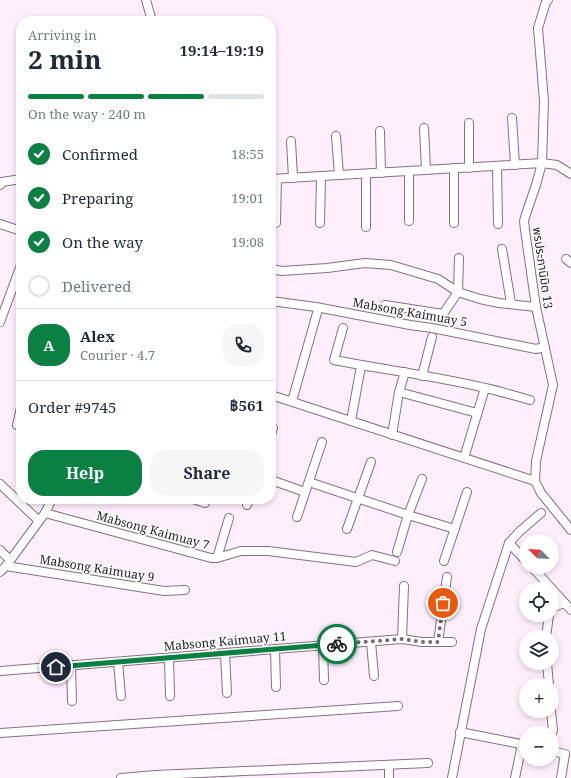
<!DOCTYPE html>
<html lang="en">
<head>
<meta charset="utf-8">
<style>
	body { margin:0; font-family:"Noto Serif","Noto Sans Thai",serif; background:#f6f6f7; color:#1f2937; height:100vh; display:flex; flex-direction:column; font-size:15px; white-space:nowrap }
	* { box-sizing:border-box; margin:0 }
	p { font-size:13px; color:#747a83 }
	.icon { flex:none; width:22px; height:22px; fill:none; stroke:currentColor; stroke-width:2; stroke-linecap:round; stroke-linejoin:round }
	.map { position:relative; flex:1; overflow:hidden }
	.side { position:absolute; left:16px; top:16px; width:260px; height:488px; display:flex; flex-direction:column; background:#fff; border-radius:16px; box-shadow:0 2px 6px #0003 }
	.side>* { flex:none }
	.needle { width:26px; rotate:295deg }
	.tools { position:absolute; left:519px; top:534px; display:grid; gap:8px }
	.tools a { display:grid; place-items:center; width:40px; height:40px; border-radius:50%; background:#fff; box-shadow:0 2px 6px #0003; font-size:20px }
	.pin { position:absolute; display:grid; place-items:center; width:34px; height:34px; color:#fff; margin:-17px; border:2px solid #fff; border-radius:50%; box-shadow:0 1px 4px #0007 }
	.courier { position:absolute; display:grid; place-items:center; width:40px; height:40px; margin:-20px; border:3px solid #0b8043; border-radius:50%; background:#fff; color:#222; box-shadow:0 1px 5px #0007 }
	.overview em { font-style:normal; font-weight:700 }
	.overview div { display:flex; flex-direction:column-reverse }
	.overview { display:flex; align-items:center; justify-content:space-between; height:68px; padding:0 12px }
	h1 { font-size:26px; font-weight:700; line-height:30px }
	.bar { display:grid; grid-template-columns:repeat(4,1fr); gap:6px 4px; align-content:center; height:48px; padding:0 12px }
	.bar i { height:5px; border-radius:3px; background:#e0e1e3 }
	.bar .active { background:#0b8043 }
	.bar p { grid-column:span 4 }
	.line { display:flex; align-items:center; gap:10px; padding:0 12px; border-top:1px solid #e0e1e3 }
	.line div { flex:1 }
	.round { display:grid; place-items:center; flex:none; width:42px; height:42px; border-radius:16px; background:#f6f6f7 }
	ol { padding:0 12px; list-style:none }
	li { display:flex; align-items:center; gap:12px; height:44px }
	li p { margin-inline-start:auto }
	li .icon { padding:4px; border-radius:50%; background:#0b8043; color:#fff; stroke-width:4 }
	li:last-child { color:#747a83 }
	li i { width:22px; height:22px; border:2px solid #e0e1e3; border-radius:50% }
	.button { display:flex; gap:8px; margin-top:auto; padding:8px 12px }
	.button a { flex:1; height:46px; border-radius:16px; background:#0b8043; color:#fff; font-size:16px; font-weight:700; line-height:46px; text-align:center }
	.button a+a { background:#f6f6f7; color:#1f2937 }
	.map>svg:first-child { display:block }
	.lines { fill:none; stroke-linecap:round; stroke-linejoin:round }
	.minor-casing { stroke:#866f85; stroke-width:10 }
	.minor { stroke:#fff; stroke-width:8 }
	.done { stroke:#746873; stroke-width:4; stroke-dasharray:0 7.2 }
	.route { stroke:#0b8043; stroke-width:5 }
	.labels { text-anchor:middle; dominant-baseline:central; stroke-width:3.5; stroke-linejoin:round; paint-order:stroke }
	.street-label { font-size:12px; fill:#292029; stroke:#fff }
</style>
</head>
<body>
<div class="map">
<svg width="571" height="778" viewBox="0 0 571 778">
	<rect width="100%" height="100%" fill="#ffeffd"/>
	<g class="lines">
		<defs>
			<g id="minor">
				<path d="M146,0L152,21"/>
				<path d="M548,0L546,2L538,28L544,101L542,163L536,185L526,214L524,221L525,230L536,307L553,385L536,461L535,481L541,493L571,530"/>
				<path d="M512,118L515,165"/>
				<path d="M424,128L426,170"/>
				<path d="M380,131L381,173"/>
				<path d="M336,136L339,175"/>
				<path d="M291,141L293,178"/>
				<path d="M497,166L498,224"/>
				<path d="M454,168V223"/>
				<path d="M469,168V123"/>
				<path d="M271,179L542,163L557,165L571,174"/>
				<path d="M0,185L2,182L21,179"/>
				<path d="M409,221V171"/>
				<path d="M276,223L277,179"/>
				<path d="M320,223L321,176"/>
				<path d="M0,224L21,231"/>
				<path d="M366,227V174"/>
				<path d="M502,249L511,303"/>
				<path d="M566,259L571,263"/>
				<path d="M271,269L282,271L327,268L365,263L391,265L438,279L458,292L480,299L499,303L536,307"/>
				<path d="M271,301L316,307L410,325L432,328L536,349L545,347"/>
				<path d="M385,305L443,314L458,292L459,258"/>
				<path d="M0,322L21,265"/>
				<path d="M343,328L334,360C385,370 436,376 485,388C500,391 515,396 530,400"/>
				<path d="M422,376L432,337"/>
				<path d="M399,392L477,413"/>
				<path d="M271,395L535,481"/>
				<path d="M292,401L317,313"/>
				<path d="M21,407L17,425L21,427"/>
				<path d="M351,421L361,366"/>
				<path d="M271,435L273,428"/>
				<path d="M392,435L399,392L405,372"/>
				<path d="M464,458L485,388"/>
				<path d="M271,480L305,492"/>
				<path d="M309,482L408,515L455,529"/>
				<path d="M0,484L39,521"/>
				<path d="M193,499L205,503"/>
				<path d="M247,505L249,499"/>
				<path d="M45,513L211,558H217L241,551H268L356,562L372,555L395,561"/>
				<path d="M297,517L322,442"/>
				<path d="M347,529L371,462"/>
				<path d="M509,543L526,561"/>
				<path d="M0,550L10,560"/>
				<path d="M397,552L408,515L422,479"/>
				<path d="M217,558L229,518"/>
				<path d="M444,561L467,492"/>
				<path d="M6,566L164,591L185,590"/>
				<path d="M532,567L552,589"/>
				<path d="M0,572L6,566L45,513L52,499"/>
				<path d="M552,589L571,610"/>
				<path d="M552,608L564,603"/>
				<path d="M546,637L549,615"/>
				<path d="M402,639L404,586"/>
				<path d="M371,642L374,676"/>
				<path d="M438,642L447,577"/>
				<path d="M323,645L324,680"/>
				<path d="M275,649L276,687"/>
				<path d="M225,654L227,693"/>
				<path d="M169,658L170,696"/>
				<path d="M118,662L121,696"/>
				<path d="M547,663L549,685"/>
				<path d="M71,665L72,701"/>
				<path d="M0,671L402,639L422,642H452"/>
				<path d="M551,711L553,730L552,733"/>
				<path d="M460,732L526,745"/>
				<path d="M0,733L398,706"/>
				<path d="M552,751L565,754L561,778"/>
				<path d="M389,765V778"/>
				<path d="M121,778L155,775L428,763"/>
				<path d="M452,778L481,629L509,543L519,532L541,513"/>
				<path d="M515,778L522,744"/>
			</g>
		</defs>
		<use href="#minor" class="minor-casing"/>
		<use href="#minor" class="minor"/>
	</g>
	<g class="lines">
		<path class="done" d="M337,644L402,639L422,642H438L443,603"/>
		<path class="route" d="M56,667L337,644"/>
	</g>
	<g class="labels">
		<g class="street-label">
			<text transform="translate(543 268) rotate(82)">พรประภานิมิต 13</text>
			<text transform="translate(410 312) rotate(10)">Mabsong Kaimuay 5</text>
			<text transform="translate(153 530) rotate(15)">Mabsong Kaimuay 7</text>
			<text transform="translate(97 568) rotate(9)">Mabsong Kaimuay 9</text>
			<text transform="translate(225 641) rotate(-5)">Mabsong Kaimuay 11</text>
		</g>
	</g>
</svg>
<div class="tools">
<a><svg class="needle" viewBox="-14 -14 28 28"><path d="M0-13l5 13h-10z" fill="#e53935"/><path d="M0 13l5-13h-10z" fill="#747a83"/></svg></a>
<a><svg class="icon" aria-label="locate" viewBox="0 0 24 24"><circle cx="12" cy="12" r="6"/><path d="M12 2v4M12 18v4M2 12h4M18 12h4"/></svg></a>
<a><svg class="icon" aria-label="layers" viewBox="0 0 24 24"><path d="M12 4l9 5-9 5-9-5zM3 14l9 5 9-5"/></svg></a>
<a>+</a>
<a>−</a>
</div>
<div class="pin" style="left:443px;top:603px;background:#ea580c"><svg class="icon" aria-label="bag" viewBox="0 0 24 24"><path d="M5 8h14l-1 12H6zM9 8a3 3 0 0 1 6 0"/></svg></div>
<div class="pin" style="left:56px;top:667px;background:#1f2937"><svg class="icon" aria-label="home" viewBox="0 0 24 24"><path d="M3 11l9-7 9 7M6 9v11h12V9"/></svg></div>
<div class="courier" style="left:337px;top:644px"><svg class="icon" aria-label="bike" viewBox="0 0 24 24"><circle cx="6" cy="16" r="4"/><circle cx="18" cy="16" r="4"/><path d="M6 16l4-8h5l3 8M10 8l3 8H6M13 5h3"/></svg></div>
<section class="side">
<div class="overview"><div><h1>2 min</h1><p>Arriving in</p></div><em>19:14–19:19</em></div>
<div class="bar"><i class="active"></i><i class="active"></i><i class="active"></i><i></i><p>On the way · 240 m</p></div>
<ol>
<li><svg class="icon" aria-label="check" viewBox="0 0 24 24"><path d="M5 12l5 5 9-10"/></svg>Confirmed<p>18:55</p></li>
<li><svg class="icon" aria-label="check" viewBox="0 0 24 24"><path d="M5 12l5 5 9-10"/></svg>Preparing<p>19:01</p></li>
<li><svg class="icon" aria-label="check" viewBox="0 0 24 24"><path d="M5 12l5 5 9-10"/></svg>On the way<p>19:08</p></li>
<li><i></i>Delivered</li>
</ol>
<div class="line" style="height:72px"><b class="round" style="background:#0b8043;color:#fff">A</b><div><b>Alex</b><p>Courier · 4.7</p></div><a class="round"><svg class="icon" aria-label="phone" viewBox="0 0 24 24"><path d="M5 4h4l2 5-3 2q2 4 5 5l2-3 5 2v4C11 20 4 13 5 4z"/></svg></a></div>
<div class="line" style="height:52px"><div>Order #9745</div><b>฿561</b></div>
<div class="button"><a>Help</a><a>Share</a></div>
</section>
</div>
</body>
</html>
